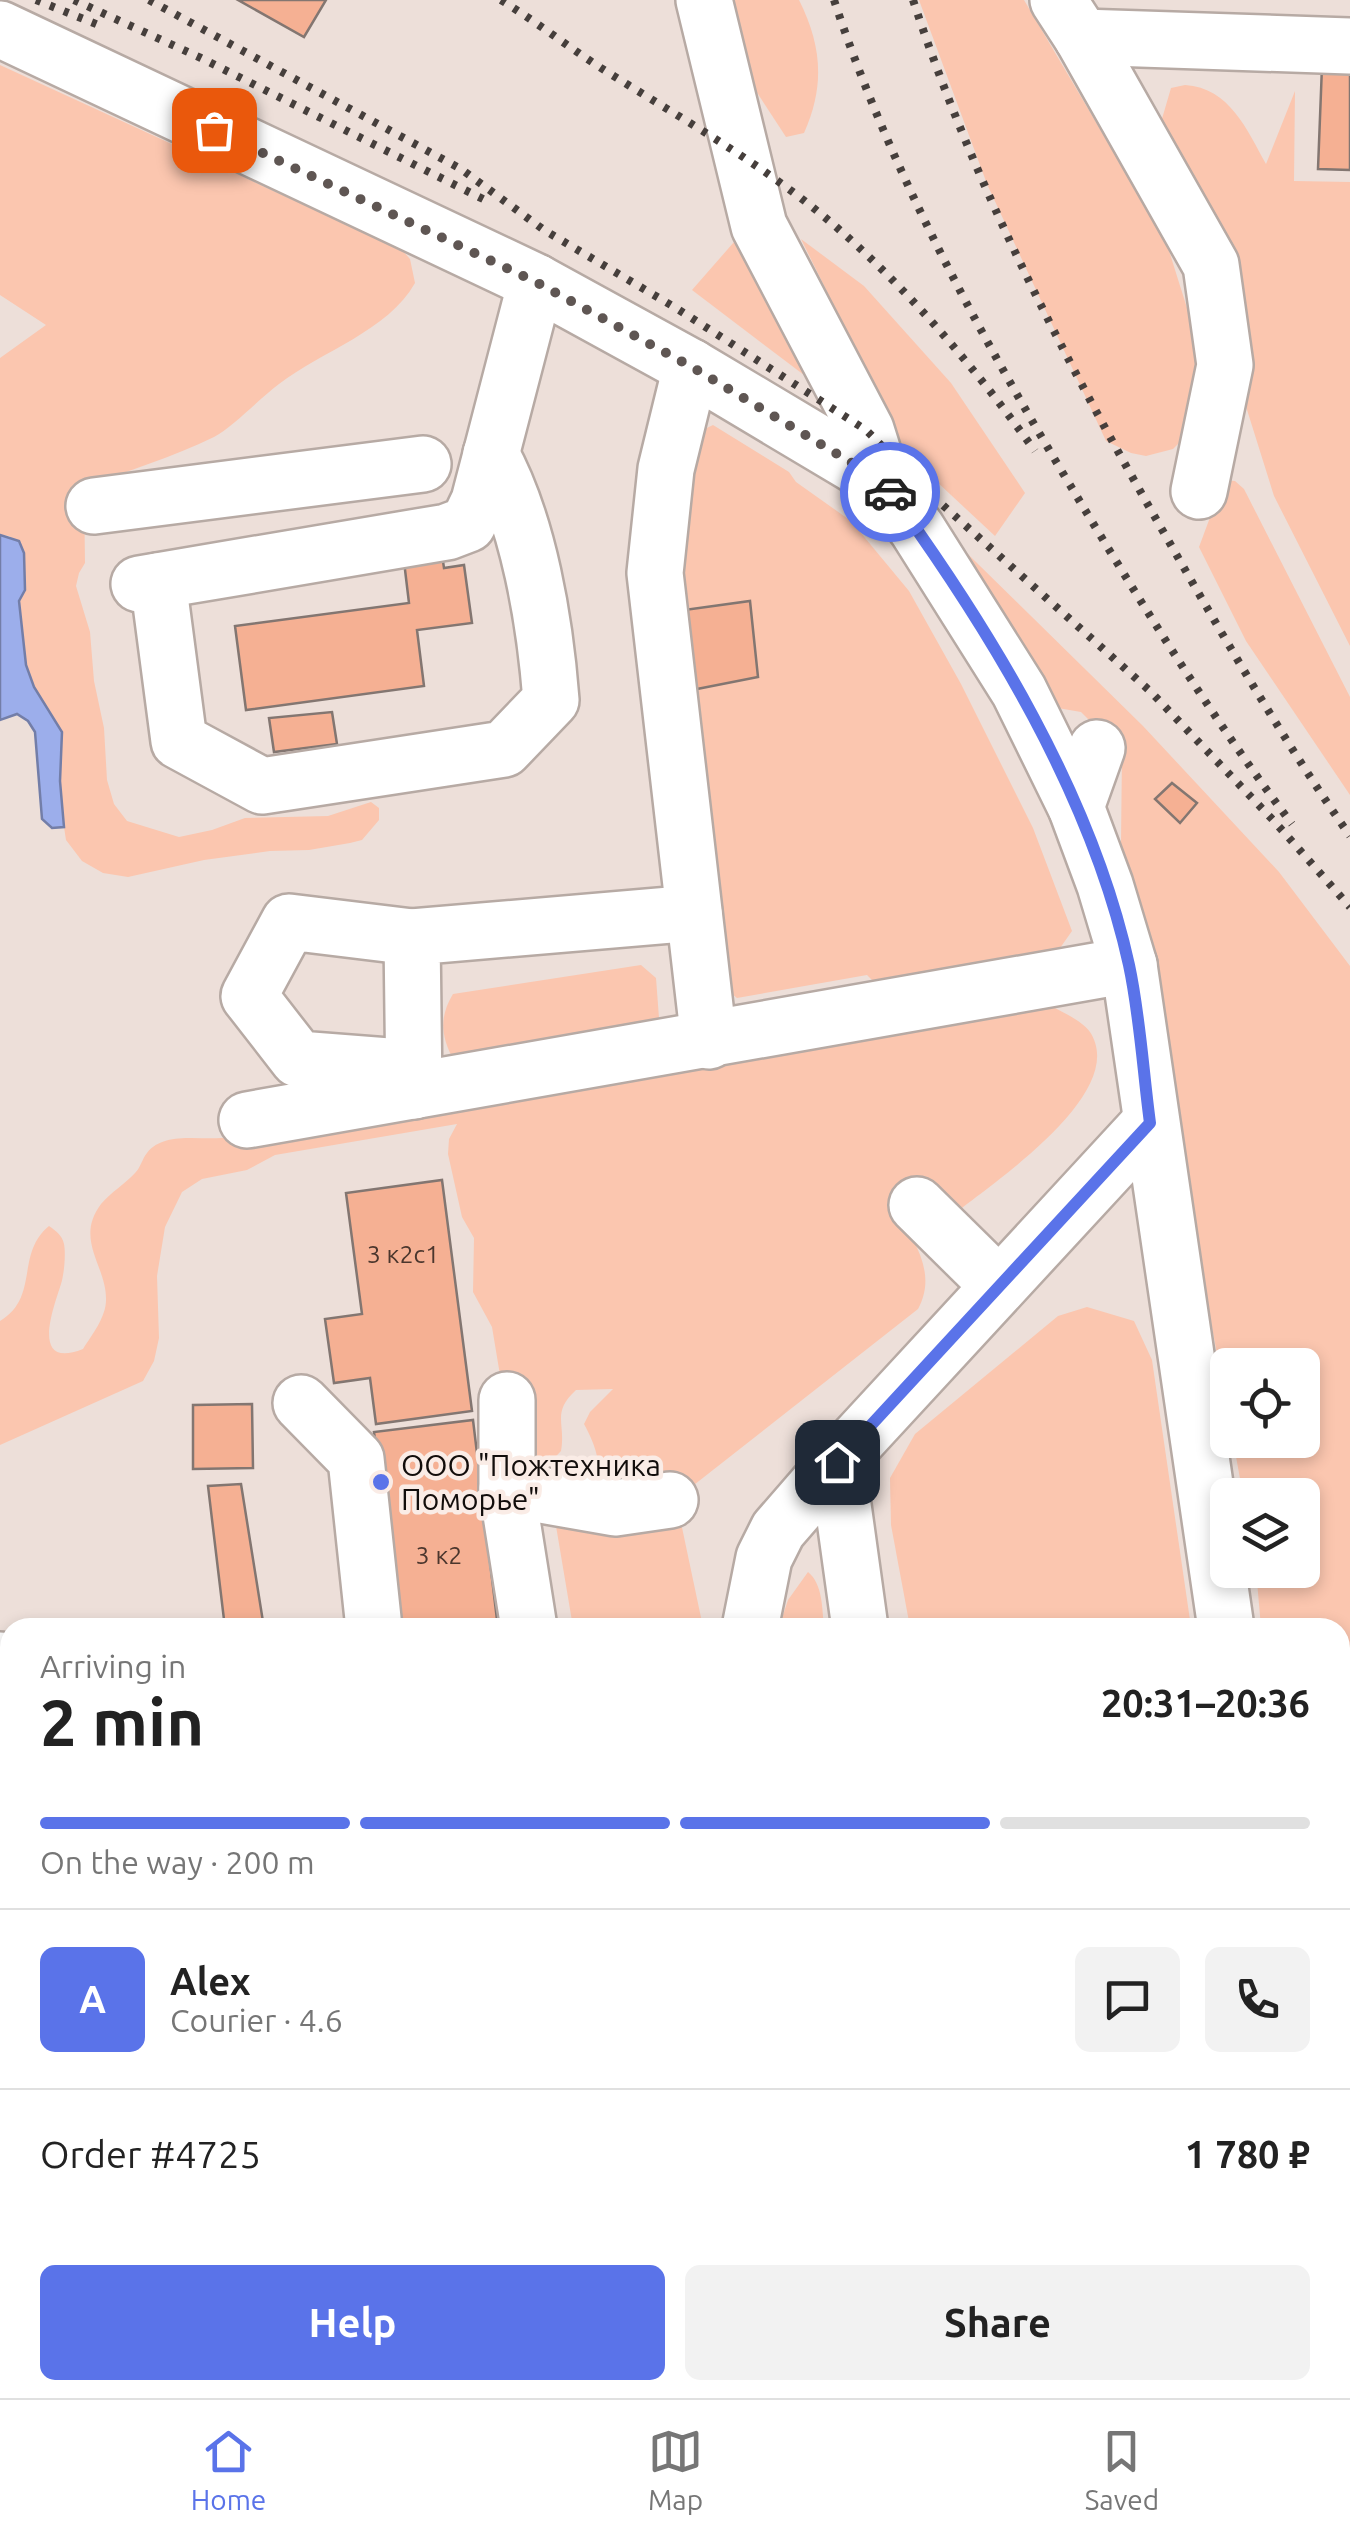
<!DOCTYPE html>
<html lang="en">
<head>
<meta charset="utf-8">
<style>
	body { margin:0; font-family:Ubuntu,sans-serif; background:#f2f2f2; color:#222; height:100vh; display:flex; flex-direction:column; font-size:38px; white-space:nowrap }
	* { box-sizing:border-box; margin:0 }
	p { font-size:32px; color:#767676 }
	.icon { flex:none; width:55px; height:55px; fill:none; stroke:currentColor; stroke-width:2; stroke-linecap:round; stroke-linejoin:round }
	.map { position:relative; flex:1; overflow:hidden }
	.panel { position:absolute; left:0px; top:1618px; width:1350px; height:782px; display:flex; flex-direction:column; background:#fff; border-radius:30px 30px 0 0; box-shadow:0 5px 15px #0003 }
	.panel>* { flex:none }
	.controls { position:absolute; left:1210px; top:1348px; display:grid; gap:20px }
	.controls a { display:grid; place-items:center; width:110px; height:110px; border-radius:15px; background:#fff; box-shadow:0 5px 15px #0003; font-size:50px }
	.pin { position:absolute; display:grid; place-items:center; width:85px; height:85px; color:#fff; margin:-42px; border-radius:20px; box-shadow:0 5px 15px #0006 }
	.courier { position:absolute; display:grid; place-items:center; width:100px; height:100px; margin:-50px; border:8px solid #5a73e9; border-radius:50%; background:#fff; color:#222; box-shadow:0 2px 12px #0007 }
	.overview em { font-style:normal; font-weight:600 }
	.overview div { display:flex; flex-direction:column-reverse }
	.overview { display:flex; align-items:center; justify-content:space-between; height:170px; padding:0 40px }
	h1 { font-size:65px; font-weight:600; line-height:75px }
	.bar { display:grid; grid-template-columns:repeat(4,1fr); gap:15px 10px; align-content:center; height:120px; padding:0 40px }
	.bar i { height:12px; border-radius:8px; background:#e0e0e0 }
	.bar .selected { background:#5a73e9 }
	.bar p { grid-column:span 4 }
	.line { display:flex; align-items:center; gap:25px; padding:0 40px; border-top:2px solid #e0e0e0 }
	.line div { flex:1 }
	.round { display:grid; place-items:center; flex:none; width:105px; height:105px; border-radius:15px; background:#f2f2f2 }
	.action { display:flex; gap:20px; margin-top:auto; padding:20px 40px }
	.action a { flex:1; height:115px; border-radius:15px; background:#5a73e9; color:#fff; font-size:40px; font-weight:600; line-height:115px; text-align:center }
	.action a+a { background:#f2f2f2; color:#222 }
	.menu { display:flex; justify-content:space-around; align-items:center; height:140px; border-top:2px solid #e0e0e0; background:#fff; font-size:28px; color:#767676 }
	.menu a { display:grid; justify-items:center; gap:5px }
	.menu .selected { color:#5a73e9 }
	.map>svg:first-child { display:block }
	.green { fill:#fbc6af }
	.water { fill:#9caeeb; stroke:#737ea8; stroke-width:2.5 }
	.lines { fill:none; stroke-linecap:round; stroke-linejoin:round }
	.stream { stroke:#737ea8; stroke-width:11 }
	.building { fill:#f5b093; stroke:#837671; stroke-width:2.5 }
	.minor-casing { stroke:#b7aaa4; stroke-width:60 }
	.minor { stroke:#fff; stroke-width:55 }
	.rail { stroke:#463f3c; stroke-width:8; stroke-dasharray:5 10; stroke-linecap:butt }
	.done { stroke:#5f5653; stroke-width:10; stroke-dasharray:0 18 }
	.route { stroke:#5a73e9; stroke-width:12 }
	.poi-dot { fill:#5a73e9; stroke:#faece6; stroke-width:4 }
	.labels { text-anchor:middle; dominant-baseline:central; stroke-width:9; stroke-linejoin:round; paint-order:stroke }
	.number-label { font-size:25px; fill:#4b362d }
	.poi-label { font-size:30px; fill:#120d0b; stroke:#faece6; text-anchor:start }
</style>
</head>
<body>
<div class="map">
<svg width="1350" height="2398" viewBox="0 0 1350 2398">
	<rect width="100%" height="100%" fill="#eddfd9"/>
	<g class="green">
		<path d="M728,0H799C822,46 825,86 804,133L786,137L756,91Z"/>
		<path d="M919,0H1024L1166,241L1192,324L1199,374L1182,440L1173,449L1146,456L1131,453L1106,441L987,184Z"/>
		<path d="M0,65L402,250L410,259L415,283C388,331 322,351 279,384C260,398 233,427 214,437C173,457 127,471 84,487L85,563L79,573L76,586L90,632L94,681L104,728L107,780L114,804L127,821L179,837L212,830L245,818L328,816L371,802L379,808V820L362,840L350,843L309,850L270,851L204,860L128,877L103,873L82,861L66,840L64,827L60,781L62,732L34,687L26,665L10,536L0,535V358L46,325L0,295Z"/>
		<path d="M1185,85C1230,88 1247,130 1266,164L1295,91L1294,181L1350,182V646L1274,496L1159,129L1171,88Z"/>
		<path d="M741,234L804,375L692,290Z"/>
		<path d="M801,239L864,286L951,383L1025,493L995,536L907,454Z"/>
		<path d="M713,425L789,472L796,482L851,521L909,591L961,684L1033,828L1072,931L1046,968L882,990L867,975L737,998L716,981L667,552L680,441Z"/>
		<path d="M1224,480L1235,481L1244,489L1350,697V795L1246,641L1199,547Z"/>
		<path d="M926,513L1143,726L1279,872L1350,966V2221L1340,2167V1628L1261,1627L1256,1570H1302V1495H1243L1233,1440H1302V1365H1228L1227,1407L1121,843L1122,753L1081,712L1052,707Z"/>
		<path d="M641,965L656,978L659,1018L655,1035L453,1059C441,1036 439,1017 453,994Z"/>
		<path d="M1051,1006C1064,1013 1081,1020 1090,1032C1130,1093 991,1184 953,1215L895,1208C913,1240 938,1272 918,1309L676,1499L703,1627H573L556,1526L566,1521L600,1487C600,1461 596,1446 584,1424L590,1412L613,1389L576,1390C551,1413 566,1423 561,1451L545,1468L530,1475L501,1381L492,1327L473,1292L474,1238L462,1217L448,1154L449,1139L457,1124L275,1155L247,1170L202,1179L182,1192L165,1227L157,1276L159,1338L154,1361L143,1381L0,1445V1321C40,1297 15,1254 49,1226C56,1231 62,1235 64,1244C66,1254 64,1275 61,1284C54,1307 29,1370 83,1349C92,1335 106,1317 106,1300C107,1266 74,1240 101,1204C111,1192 125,1184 135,1173C141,1167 142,1159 147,1153C163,1132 198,1140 221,1138Z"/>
		<path d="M1087,1307L1134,1321L1152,1360L1191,1627H910L891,1525L890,1478L915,1434L1058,1316Z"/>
		<path d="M808,1572C823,1584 822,1609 824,1627H779L788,1600Z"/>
		<path d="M0,2249L10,2254V2390H928L918,2398H0Z"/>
	</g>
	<path class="water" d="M0,535L19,541L24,553L25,590L19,601L26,665L34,687L62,732L60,781L64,827L52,828L42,819L35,732L28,721L17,714L0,720Z"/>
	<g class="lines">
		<g class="stream">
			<path d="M1340,1780L1350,1774"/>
			<path d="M0,2195L10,2200"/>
			<path d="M528,2390L536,2398"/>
			<path d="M731,2398L756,2390"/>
		</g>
	</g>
	<g class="building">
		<path d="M238,0H326L304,37Z"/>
		<path d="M1322,66L1350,67V170L1318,169Z"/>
		<path d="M441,548L444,568L464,565L472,623L417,630L424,686L246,710L235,626L409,603L403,553Z"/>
		<path d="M750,601L758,677L692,690L677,611Z"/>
		<path d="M332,712L337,744L274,752L269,718Z"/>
		<path d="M1172,783L1197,803L1180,823L1155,799Z"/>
		<path d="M442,1180L472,1411L376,1424L370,1378L334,1383L325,1319L362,1314L346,1193Z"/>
		<path d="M252,1404L253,1468L193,1469V1405Z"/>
		<path d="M473,1420L498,1628H398L374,1432Z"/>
		<path d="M241,1484L264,1628H225L208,1486Z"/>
	</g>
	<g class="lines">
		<defs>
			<g id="minor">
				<path d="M704,0L759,226L866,430L882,481L917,529L1019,691L1076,807L1105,885L1129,965L1226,1628"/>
				<path d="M1058,0L1082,37L1211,265L1225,365L1199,491"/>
				<path d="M0,29L536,282L691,367L882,481"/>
				<path d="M1082,37L1350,46"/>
				<path d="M691,367L666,469L655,573L709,1041"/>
				<path d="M94,506L423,464"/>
				<path d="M158,581L179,741L262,786L504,749L551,700C545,622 529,523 491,454"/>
				<path d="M139,584L447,532L468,524L479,501L536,282"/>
				<path d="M1076,807L1097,748"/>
				<path d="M412,937L289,922L249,996L298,1059L414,1068"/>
				<path d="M414,1091L412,937L694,913"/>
				<path d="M247,1120L1129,965"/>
				<path d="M917,1205L999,1286"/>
				<path d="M507,1400V1489L529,1628"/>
				<path d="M301,1403L356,1459L374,1628"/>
				<path d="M837,1462L860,1628"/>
				<path d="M507,1489L615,1508L670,1500"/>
				<path d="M750,1628L764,1558L778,1530L837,1462L1150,1123"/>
				<path d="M0,1660L10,1663"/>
				<path d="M0,1906L10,1907"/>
				<path d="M1340,2366L1345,2398"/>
				<path d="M438,2398L443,2390"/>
			</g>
		</defs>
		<use href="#minor" class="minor-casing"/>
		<use href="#minor" class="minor"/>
		<g class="rail">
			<path d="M36,0L101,26"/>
			<path d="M74,0L201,58L487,201"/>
			<path d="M149,0L461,169L544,230L676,308L866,430L927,491L1150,691L1273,820L1350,907"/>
			<path d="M501,0C535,21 567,46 601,68C680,118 762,163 834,225C910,291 976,369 1035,451"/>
			<path d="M834,0C892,175 981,337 1076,495C1142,605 1215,722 1292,824"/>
			<path d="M913,0C974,185 1064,358 1160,526C1220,631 1281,737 1350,836"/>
		</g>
	</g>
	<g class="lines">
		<path class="done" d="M214,130L536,282L692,367L882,481L890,492"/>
		<path class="route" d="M837,1462L1150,1123C1143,1071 1140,1016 1129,965C1092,796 991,631 890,492"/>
	</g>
	<circle class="poi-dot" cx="381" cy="1482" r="10"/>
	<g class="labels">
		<g class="number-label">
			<text x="403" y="1254">3 к2с1</text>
			<text x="439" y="1555">3 к2</text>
		</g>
		<g class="poi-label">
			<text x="401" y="1465">ООО "Пожтехника<tspan x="401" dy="34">Поморье"</tspan></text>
		</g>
	</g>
</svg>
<div class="controls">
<a><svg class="icon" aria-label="locate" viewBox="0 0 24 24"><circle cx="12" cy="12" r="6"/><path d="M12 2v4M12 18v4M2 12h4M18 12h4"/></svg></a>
<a><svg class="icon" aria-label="layers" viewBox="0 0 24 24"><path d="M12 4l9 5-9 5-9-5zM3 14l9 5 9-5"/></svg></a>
</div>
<div class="pin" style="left:214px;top:130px;background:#ea580c"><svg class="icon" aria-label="bag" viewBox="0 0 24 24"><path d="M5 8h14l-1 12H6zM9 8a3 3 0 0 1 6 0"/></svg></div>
<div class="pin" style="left:837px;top:1462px;background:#1f2937"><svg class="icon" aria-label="home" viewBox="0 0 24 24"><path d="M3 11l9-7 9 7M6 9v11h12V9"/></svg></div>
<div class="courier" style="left:890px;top:492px"><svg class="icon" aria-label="car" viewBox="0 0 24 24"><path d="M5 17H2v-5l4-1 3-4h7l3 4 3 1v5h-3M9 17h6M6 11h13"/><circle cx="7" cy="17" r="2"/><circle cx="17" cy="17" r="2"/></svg></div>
<section class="panel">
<div class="overview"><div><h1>2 min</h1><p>Arriving in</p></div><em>20:31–20:36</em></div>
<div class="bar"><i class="selected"></i><i class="selected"></i><i class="selected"></i><i></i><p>On the way · 200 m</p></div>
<div class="line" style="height:180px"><b class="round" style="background:#5a73e9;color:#fff">A</b><div><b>Alex</b><p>Courier · 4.6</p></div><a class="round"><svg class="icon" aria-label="chat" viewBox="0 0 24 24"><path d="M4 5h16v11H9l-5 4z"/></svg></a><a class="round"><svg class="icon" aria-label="phone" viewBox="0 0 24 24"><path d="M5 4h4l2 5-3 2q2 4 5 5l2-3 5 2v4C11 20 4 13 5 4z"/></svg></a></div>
<div class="line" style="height:130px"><div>Order #4725</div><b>1 780 ₽</b></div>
<div class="action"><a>Help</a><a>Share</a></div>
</section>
</div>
<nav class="menu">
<a class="selected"><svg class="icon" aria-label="home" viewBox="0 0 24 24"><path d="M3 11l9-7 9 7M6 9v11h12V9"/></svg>Home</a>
<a><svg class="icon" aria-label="map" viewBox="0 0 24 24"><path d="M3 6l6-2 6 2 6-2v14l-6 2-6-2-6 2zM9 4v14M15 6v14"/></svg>Map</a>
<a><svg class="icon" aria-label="saved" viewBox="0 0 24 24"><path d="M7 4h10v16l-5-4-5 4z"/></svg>Saved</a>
</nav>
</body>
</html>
